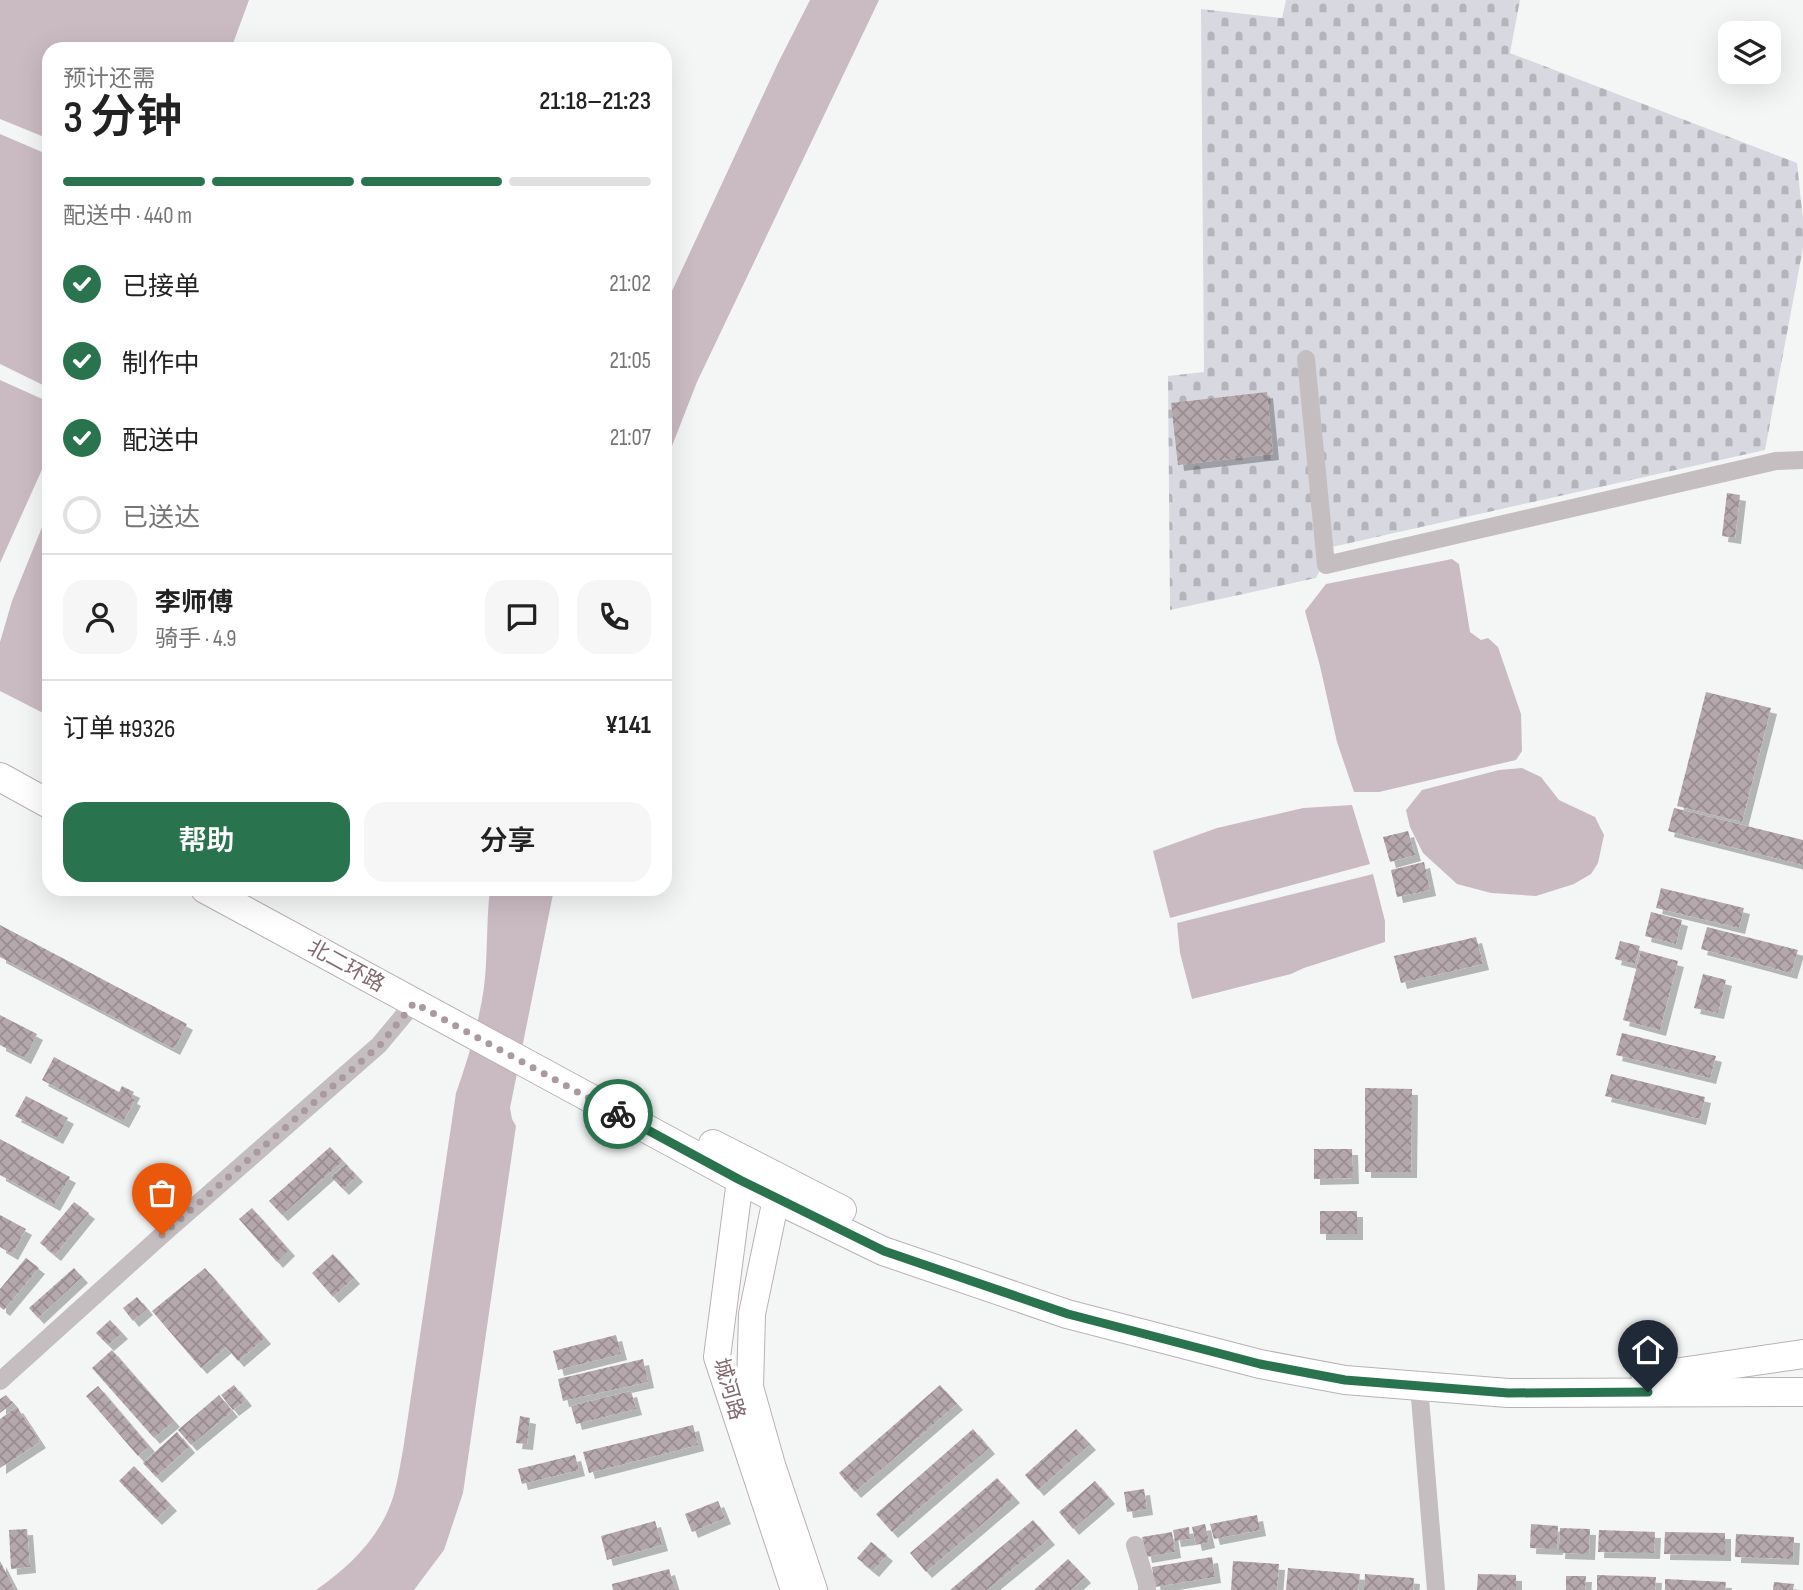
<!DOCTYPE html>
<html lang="zh">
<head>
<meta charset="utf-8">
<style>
	body { margin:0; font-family:"Sofia Sans Condensed","Noto Sans SC",sans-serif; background:#f6f6f6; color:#222; height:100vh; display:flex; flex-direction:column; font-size:26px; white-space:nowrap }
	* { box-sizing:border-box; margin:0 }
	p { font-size:23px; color:#767676 }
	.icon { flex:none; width:38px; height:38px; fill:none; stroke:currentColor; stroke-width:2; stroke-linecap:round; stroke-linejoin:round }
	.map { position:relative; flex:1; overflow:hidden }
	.details { position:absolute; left:42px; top:42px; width:630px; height:854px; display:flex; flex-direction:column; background:#fff; border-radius:21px; box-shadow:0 7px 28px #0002 }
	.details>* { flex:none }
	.buttons { position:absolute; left:1718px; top:21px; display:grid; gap:14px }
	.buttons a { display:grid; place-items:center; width:63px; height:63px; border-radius:14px; background:#fff; box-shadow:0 7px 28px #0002; font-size:35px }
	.pin { position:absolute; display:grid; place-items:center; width:60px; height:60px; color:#fff; margin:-72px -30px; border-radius:50% 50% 50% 0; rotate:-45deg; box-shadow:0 0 7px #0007 }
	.pin .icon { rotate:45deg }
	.courier { position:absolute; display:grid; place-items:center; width:70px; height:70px; margin:-35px; border:5px solid #2a734f; border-radius:50%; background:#fff; color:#222; box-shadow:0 2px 9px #0007 }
	.headline em { font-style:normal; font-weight:600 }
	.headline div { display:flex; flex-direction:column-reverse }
	.headline { display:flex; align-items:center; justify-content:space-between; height:119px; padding:0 21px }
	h1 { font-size:46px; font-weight:600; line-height:52px }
	.bar { display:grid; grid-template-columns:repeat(4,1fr); gap:10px 7px; align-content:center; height:84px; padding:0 21px }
	.bar i { height:9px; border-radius:5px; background:#e0e0e0 }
	.bar .active { background:#2a734f }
	.bar p { grid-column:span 4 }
	.line { display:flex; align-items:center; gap:18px; padding:0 21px; border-top:2px solid #e0e0e0 }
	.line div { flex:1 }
	.round { display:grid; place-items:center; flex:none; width:74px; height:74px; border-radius:21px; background:#f6f6f6 }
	ol { padding:0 21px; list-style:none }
	li { display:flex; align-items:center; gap:21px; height:77px }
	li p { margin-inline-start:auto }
	li .icon { padding:7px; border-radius:50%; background:#2a734f; color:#fff; stroke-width:4 }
	li:last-child { color:#767676 }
	li i { width:38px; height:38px; border:4px solid #e0e0e0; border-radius:50% }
	.primary-button { display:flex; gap:14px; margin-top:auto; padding:14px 21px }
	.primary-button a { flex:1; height:80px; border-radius:21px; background:#2a734f; color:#fff; font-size:28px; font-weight:600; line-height:80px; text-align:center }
	.primary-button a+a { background:#f6f6f6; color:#222 }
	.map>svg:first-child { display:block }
	.cemetery { fill:url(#cemetery-stones) }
	.water { fill:#cabbc2 }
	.building { fill:url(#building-cross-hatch); filter:url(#shadow) }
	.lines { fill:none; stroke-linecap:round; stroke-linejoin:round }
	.secondary-casing { stroke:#bab0b3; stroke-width:28 }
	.primary-casing { stroke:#b9b2b4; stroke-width:30 }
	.street { stroke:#c5bec0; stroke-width:18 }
	.secondary { stroke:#fff; stroke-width:26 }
	.primary { stroke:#fff; stroke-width:28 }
	.done { stroke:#aa9a9e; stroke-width:7; stroke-dasharray:0 12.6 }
	.route { stroke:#2a734f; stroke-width:9 }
	.labels { text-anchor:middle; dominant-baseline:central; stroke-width:7; stroke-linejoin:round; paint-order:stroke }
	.street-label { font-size:21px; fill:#82686f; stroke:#fff }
</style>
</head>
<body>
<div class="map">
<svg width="1803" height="1590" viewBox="0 0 1803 1590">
	<defs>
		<pattern id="cemetery-stones" width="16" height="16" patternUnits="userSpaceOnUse" patternTransform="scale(1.75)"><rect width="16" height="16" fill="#d8d9e0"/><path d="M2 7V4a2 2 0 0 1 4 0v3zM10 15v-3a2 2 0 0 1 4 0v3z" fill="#b5b4ba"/></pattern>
		<pattern id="building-cross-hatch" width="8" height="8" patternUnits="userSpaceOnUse" patternTransform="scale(1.75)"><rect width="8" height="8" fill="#b5a8ad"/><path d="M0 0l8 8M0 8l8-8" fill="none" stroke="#998d91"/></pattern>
		<filter id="shadow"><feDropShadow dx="6" dy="6" stdDeviation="0" flood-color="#0004"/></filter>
	</defs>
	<rect width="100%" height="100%" fill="#f4f6f6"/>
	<path class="cemetery" d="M1286,0H1520L1510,53L1797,163L1803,220V248L1765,450L1332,547L1316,578L1170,610L1168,376L1204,372L1201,9L1282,18Z"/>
	<g class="water">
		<path d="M0,0H249L231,49H49V139L0,119Z"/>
		<path d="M810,0H879L697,382L665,464V306L778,63Z"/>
		<path d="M0,134L49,155V388L0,364Z"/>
		<path d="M0,380L49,402V454L0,563Z"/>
		<path d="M49,510V716L0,691V642L12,601Z"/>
		<path d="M1452,559L1459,564L1470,632L1481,640L1488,638L1498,647L1521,714L1522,751L1516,760L1379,792H1354L1337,742L1320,666L1305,611L1326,584Z"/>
		<path d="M1522,768L1541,777L1559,800L1595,817L1604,835L1598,863L1591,874L1574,884L1536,896L1491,893L1457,884L1423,853L1410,827L1406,810L1422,790L1499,770Z"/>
		<path d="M1352,805L1370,864L1170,918L1153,851L1217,828L1303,808Z"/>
		<path d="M1373,874L1385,921V942L1304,968L1291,974L1192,999L1180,953L1177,923Z"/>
		<path d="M490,889H554L510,1108L512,1119L516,1126L463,1493L444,1550L414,1590H316C350,1566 382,1536 394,1494C398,1480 400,1465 403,1450L456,1093C468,1059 479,1023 484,987C488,955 486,922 490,889Z"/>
	</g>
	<g class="building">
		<path d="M1267,392L1273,454L1178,465L1171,403Z"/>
		<path d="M1727,493L1740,495L1735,538L1722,536Z"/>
		<path d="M1706,692L1771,708L1742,822L1677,806Z"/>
		<path d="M1674,808L1803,840V865L1668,831Z"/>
		<path d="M1408,831L1415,855L1390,862L1383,837Z"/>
		<path d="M1424,862L1430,890L1397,897L1391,870Z"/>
		<path d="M1661,888L1744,908L1739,928L1656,908Z"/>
		<path d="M1651,912L1682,920L1676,944L1645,936Z"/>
		<path d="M0,925L187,1024L174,1049L0,957Z"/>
		<path d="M1707,927L1798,950L1791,973L1701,949Z"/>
		<path d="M1476,937L1483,964L1401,983L1394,956Z"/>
		<path d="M1620,941L1640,946L1635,964L1615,959Z"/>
		<path d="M1641,951L1678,961L1660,1030L1623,1020Z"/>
		<path d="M1703,974L1726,980L1718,1013L1694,1008Z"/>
		<path d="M0,1015L37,1034L25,1058L0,1045Z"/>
		<path d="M1622,1033L1716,1056L1710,1078L1616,1055Z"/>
		<path d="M54,1057L119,1092L122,1086L134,1092L131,1098L135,1100L123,1122L42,1080Z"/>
		<path d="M1611,1074L1705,1097L1700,1119L1605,1096Z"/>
		<path d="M1365,1088L1412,1089L1411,1172H1365Z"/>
		<path d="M26,1096L68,1118L57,1138L15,1116Z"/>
		<path d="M0,1139L70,1177L54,1205L0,1175Z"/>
		<path d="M330,1147L343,1161L282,1215L269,1201Z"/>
		<path d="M1314,1149H1352L1353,1178L1314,1179Z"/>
		<path d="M346,1164L357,1176L343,1189L331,1177Z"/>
		<path d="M74,1202L89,1213L55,1255L40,1243Z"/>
		<path d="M252,1208L289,1250L277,1262L239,1219Z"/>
		<rect x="1320" y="1211" width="37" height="23"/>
		<path d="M0,1215L26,1229L12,1254L0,1247Z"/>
		<path d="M333,1254L354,1278L333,1297L312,1273Z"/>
		<path d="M26,1258L39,1268L4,1310L0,1307V1289Z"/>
		<path d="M74,1268L82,1277L38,1318L29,1308Z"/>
		<path d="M205,1268L265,1338L238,1361L226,1347L201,1368L152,1311Z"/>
		<path d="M137,1297L147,1309L133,1321L123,1308Z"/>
		<path d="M110,1320L122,1333L108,1345L96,1333Z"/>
		<path d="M616,1335L621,1354L558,1370L553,1351Z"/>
		<path d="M112,1350L174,1421L154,1438L92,1368Z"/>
		<path d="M643,1359L648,1382L563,1401L558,1379Z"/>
		<path d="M234,1385L246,1400L233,1410L221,1395Z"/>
		<path d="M940,1385L957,1404L855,1492L839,1473Z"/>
		<path d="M98,1386L149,1446L138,1456L86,1396Z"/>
		<path d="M631,1391L636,1409L576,1424L571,1406Z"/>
		<path d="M6,1395L13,1403L0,1413V1399Z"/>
		<path d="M219,1395L232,1411L191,1445L178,1430Z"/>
		<path d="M17,1407L40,1442L0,1468V1419Z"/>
		<path d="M520,1416L530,1418L527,1444L516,1443Z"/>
		<path d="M693,1425L698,1445L589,1473L583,1452Z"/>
		<path d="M973,1429L989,1448L892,1532L876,1514Z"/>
		<path d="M1076,1429L1090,1444L1038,1490L1025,1475Z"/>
		<path d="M177,1432L189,1447L156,1477L143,1463Z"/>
		<path d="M575,1455L579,1470L522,1484L518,1469Z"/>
		<path d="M134,1466L171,1505L156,1519L119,1481Z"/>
		<path d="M997,1478L1014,1497L926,1572L910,1553Z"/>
		<path d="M1095,1481L1109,1498L1073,1529L1059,1512Z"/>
		<path d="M1144,1489L1147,1509L1127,1512L1124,1492Z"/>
		<path d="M718,1501L725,1518L692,1532L685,1514Z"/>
		<path d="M1257,1515L1260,1530L1214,1539L1210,1524Z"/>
		<path d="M1033,1520L1049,1539L987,1590H950Z"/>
		<path d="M655,1521L662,1545L607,1560L601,1536Z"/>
		<path d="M1205,1524L1209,1542L1196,1545L1192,1527Z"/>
		<path d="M1531,1524L1558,1526L1557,1549L1530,1548Z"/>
		<path d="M1189,1527L1190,1539L1175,1541L1173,1530Z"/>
		<path d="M1560,1528L1590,1529L1589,1554L1559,1553Z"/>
		<path d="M27,1529L30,1567L11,1569L9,1530Z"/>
		<path d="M1599,1530L1655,1532L1654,1553L1598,1552Z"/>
		<path d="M1172,1532L1175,1552L1146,1557L1142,1537Z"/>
		<path d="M1665,1532L1725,1533V1555L1664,1554Z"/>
		<path d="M1736,1534L1794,1537L1793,1559L1735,1557Z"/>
		<path d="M871,1542L887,1555L873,1571L857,1558Z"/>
		<path d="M1212,1557L1215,1577L1155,1587L1152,1567Z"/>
		<path d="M1068,1559L1085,1577L1071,1590H1034Z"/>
		<path d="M0,1561L15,1590H0Z"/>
		<path d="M1233,1561L1279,1564L1277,1590H1231Z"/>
		<path d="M1288,1568L1360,1574L1358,1590H1286Z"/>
		<path d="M669,1569L675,1590H613L612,1584Z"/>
		<path d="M1365,1574L1414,1578L1413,1590H1364Z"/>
		<path d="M1478,1574L1516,1575V1590H1477Z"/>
		<path d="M1597,1575L1656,1577L1655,1590H1597Z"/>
		<path d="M1566,1576H1586L1585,1590H1566Z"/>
		<path d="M1665,1579L1726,1582L1725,1590H1665Z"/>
		<path d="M1774,1582L1794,1584L1793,1590H1773Z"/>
	</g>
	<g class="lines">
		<defs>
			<g id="secondary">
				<path d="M740,1180L717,1357L794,1590"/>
				<path d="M776,1199L752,1314L750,1387L772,1465L814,1590"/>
			</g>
			<g id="primary">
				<path d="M0,777L49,804"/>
				<path d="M205,889L776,1199L883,1251L1067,1314L1260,1364L1345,1380L1508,1393L1803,1392"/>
				<path d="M713,1144L842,1210"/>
				<path d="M1645,1373H1674L1803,1354"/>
			</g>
		</defs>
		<use href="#secondary" class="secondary-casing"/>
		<use href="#primary" class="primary-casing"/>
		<g class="street">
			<path d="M1306,359L1326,565L1776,461L1803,460"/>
			<path d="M0,1381L162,1235L379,1045L414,1003"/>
			<path d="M1419,1386L1436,1590"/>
			<path d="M1135,1545L1147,1585V1590"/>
		</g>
		<use href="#secondary" class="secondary"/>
		<use href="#primary" class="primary"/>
	</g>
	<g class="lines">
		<path class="done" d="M162,1235L380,1045L414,1003L618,1114"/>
		<path class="route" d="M618,1114L740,1180L884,1251L1068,1314L1260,1364L1345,1380L1508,1393L1648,1392"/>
	</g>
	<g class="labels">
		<g class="street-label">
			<text transform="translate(346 966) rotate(29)">北二环路</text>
			<text transform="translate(729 1389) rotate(74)">城河路</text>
		</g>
	</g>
</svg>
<div class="buttons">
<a><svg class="icon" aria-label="layers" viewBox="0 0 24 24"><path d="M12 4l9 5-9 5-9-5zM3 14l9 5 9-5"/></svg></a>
</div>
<div class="pin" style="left:162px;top:1235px;background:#ea580c"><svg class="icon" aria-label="bag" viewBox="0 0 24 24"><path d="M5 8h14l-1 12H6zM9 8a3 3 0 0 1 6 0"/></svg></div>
<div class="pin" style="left:1648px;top:1392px;background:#1f2937"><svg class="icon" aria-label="home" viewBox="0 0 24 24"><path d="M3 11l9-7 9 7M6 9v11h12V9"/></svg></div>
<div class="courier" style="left:618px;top:1114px"><svg class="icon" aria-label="bike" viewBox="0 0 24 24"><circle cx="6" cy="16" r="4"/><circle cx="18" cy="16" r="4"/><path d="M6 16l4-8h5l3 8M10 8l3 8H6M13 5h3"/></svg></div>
<section class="details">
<div class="headline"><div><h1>3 分钟</h1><p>预计还需</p></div><em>21:18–21:23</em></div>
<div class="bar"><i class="active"></i><i class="active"></i><i class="active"></i><i></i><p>配送中 · 440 m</p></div>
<ol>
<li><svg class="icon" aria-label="check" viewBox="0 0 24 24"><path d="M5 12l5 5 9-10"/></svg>已接单<p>21:02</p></li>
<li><svg class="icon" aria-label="check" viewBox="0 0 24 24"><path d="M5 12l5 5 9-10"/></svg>制作中<p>21:05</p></li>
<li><svg class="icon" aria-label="check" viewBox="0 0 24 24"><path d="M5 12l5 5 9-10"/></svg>配送中<p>21:07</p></li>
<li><i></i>已送达</li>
</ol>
<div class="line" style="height:126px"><a class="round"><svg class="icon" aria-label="person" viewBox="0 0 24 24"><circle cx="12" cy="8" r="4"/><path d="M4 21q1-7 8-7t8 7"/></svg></a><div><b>李师傅</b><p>骑手 · 4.9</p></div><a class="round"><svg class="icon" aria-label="chat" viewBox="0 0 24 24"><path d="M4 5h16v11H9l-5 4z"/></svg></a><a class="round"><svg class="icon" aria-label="phone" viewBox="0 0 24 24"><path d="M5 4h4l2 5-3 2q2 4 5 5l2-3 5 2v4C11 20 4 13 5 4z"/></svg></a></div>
<div class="line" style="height:91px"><div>订单 #9326</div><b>¥141</b></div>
<div class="primary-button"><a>帮助</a><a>分享</a></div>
</section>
</div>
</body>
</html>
